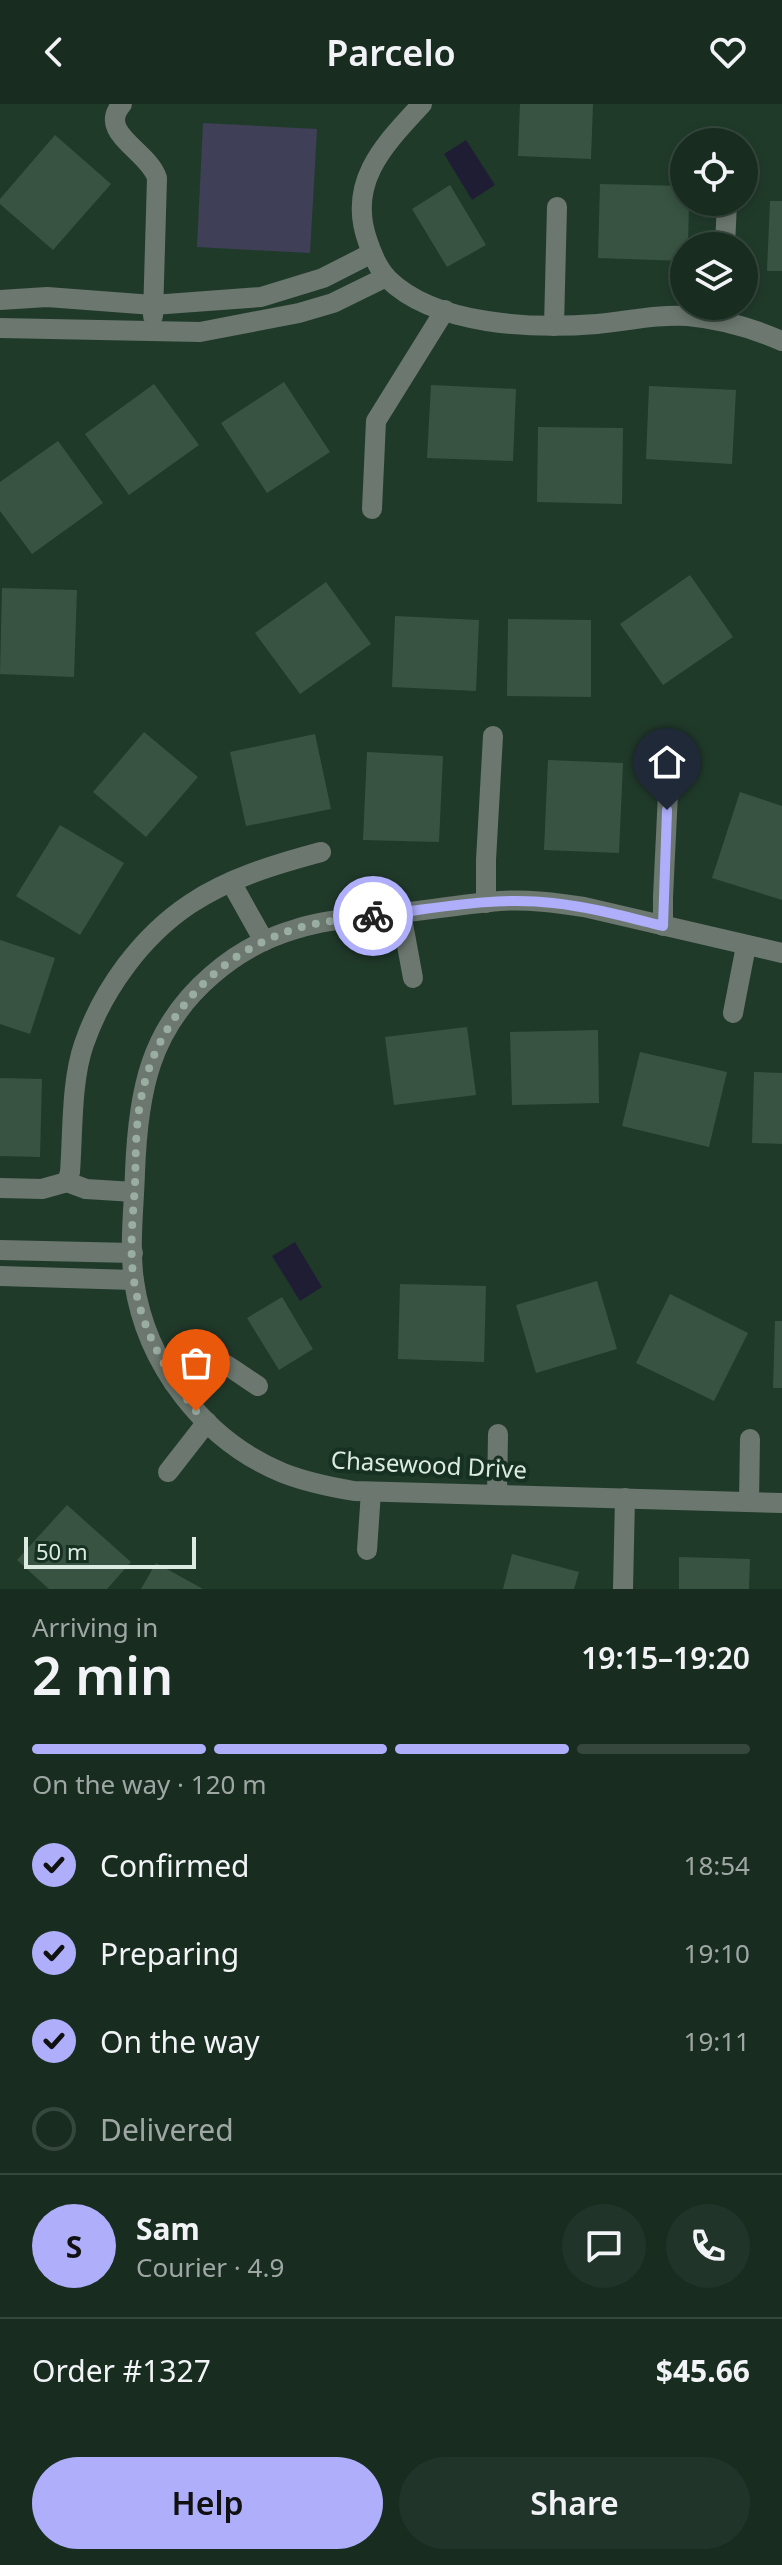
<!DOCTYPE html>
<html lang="en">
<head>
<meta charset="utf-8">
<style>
	body { margin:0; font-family:"Noto Sans",sans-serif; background:#213429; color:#f1f3f6; height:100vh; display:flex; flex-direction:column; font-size:30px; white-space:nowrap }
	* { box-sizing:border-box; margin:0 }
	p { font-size:26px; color:#9fa7a5 }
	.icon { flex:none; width:44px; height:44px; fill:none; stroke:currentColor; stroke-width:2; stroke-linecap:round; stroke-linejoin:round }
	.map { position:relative; height:1485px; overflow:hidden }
	.side { display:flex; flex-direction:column; background:#182c20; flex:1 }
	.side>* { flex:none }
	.buttons { position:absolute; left:670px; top:24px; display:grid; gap:16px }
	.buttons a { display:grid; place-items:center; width:88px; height:88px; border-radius:50%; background:#182c20; box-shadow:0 4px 12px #0003,0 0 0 2px #36483e; font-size:40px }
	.scale { position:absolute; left:24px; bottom:20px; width:172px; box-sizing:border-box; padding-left:8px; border:4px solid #dcebe1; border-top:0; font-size:22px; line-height:28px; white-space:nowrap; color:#dcebe1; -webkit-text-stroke:6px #163021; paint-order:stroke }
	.pin { position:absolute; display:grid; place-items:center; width:68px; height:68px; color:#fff; margin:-82px -34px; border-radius:50% 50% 50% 0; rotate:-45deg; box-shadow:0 0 8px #0007 }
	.pin .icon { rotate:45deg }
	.courier { position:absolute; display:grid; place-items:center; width:80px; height:80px; margin:-40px; border:6px solid #aeaefa; border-radius:50%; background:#fff; color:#222; box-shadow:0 2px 10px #0007 }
	.overview em { font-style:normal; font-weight:600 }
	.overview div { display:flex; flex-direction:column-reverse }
	.overview { display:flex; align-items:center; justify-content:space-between; height:136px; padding:0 32px }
	h1 { font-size:52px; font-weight:600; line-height:60px }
	.bar { display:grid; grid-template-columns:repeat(4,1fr); gap:12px 8px; align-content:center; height:96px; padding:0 32px }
	.bar i { height:10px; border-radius:6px; background:#36483e }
	.bar .current { background:#aeaefa }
	.bar p { grid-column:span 4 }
	.line { display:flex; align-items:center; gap:20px; padding:0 32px; border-top:2px solid #36483e }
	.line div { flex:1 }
	.round { display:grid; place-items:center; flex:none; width:84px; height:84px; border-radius:42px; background:#213429 }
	ol { padding:0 32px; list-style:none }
	li { display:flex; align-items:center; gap:24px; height:88px }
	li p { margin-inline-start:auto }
	li .icon { padding:8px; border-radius:50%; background:#aeaefa; color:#111; stroke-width:4 }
	li:last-child { color:#9fa7a5 }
	li i { width:44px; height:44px; border:4px solid #36483e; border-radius:50% }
	.action { display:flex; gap:16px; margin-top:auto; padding:16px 32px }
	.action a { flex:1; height:92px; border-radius:48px; background:#aeaefa; color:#111; font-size:32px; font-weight:600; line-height:92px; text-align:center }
	.action a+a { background:#213429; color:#f1f3f6 }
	header { display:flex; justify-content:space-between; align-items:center; height:104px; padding:0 32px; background:#182c20; font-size:36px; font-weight:600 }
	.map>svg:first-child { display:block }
	.green { fill:#3f4057 }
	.water { fill:#1e1d33 }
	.building { fill:#385342 }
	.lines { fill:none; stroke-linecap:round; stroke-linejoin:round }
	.minor { stroke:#6b776f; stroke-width:20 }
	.done { stroke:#9aada1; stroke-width:8; stroke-dasharray:0 14.4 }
	.route { stroke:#aeaefa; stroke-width:10 }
	.labels { text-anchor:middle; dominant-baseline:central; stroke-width:8; stroke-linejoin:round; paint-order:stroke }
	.street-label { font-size:24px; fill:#dcebe1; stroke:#163021 }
</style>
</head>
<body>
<header><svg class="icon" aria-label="back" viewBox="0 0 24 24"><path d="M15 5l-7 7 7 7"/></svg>Parcelo<svg class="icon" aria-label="heart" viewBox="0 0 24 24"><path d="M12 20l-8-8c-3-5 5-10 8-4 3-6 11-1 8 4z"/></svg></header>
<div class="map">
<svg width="782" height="1485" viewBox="0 0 782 1485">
	<rect width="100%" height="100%" fill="#203a2a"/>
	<path class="green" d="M203,19L317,25L310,149L197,143Z"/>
	<g class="water">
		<path d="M466,36L495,81L472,96L444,50Z"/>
		<path d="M295,1138L322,1183L300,1197L272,1152Z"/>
	</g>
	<g class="building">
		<path d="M520,0H593L591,55L518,52Z"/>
		<path d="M55,31L111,80L53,146L0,100V95Z"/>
		<path d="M600,80L684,82V98H689L688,142H684V157L598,154Z"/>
		<path d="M450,81L486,141L447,163L412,105Z"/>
		<path d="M770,97H782V167H767Z"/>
		<path d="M284,278L330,348L267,389L221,319Z"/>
		<path d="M154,280L199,341L129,391L85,330Z"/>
		<path d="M431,281L516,285L513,357L427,354Z"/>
		<path d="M649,282L736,286L732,360L646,355Z"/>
		<path d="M538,323L623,324L622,400L537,398Z"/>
		<path d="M58,337L103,399L32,450L0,407V378Z"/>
		<path d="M690,471L733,533L663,581L620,520Z"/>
		<path d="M326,478L371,540L300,590L255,529Z"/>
		<path d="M2,484L77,486L74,573L0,570Z"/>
		<path d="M395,512L479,516L476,587L392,583Z"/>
		<path d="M508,515L591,516V593L507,592Z"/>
		<path d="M144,628L198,673L146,733L93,688Z"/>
		<path d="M315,630L331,705L246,722L230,648Z"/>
		<path d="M367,648L443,652L439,738L363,736Z"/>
		<path d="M548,656L623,659L619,749L544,746Z"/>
		<path d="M740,688L782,702V796L712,774Z"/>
		<path d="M60,721L124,759L80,831L16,792Z"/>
		<path d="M0,836L55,854L30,930L0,920Z"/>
		<path d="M467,923L476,991L394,1001L385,933Z"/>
		<path d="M598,926L599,999L512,1001L510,928Z"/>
		<path d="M640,948L727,968L709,1043L622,1022Z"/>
		<path d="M754,968L782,969V1040L752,1039Z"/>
		<path d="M0,974L42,975L40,1053L0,1052Z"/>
		<path d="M597,1177L617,1245L536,1269L516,1201Z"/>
		<path d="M400,1180L486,1182L484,1258L398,1255Z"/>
		<path d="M670,1190L748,1229L714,1297L636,1259Z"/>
		<path d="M282,1193L313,1245L279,1266L247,1214Z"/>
		<path d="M775,1217H782V1284H773Z"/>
		<path d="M67,1401L131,1458L107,1485H49L17,1456Z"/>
		<path d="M512,1450L579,1468L574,1485H503Z"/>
		<path d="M679,1453L750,1455L749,1485H679Z"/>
		<path d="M156,1459L203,1485H141Z"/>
	</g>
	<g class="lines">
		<g class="minor">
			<path d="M122,0C96,29 149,47 157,74L153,212"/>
			<path d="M422,0C385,40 346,78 368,138C372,150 379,166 388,175C436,222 534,225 597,220C628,217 657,210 688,212C721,215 752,224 782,237"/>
			<path d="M725,142L727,98"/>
			<path d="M0,196L47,193L153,201L261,193L323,174L372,149"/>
			<path d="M554,222L557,103"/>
			<path d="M0,224L200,228L299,209L333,199L386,173"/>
			<path d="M372,405L376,317L445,206"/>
			<path d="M231,778L264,837"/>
			<path d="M486,799V756L493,632"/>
			<path d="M401,809L413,874"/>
			<path d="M663,822V793L670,648"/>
			<path d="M782,849L584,803C557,799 528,795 500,797C464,800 428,806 392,810C360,814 327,815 296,825C265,834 236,850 212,871C149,925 138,989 135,1068C134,1103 129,1141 134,1177C146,1261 205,1337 283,1369C306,1378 330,1383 354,1387L782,1399"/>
			<path d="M733,909L746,842"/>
			<path d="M67,1078L86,1085L134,1088"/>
			<path d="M0,1084L42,1085L67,1078L70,1068C73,1028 71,977 84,940C103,885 142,832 190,800C229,774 276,760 321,748"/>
			<path d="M0,1146L133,1149"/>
			<path d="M0,1172L134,1176"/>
			<path d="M173,1278C215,1243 216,1255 258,1282"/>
			<path d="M168,1368L207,1318"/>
			<path d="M497,1391L498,1330"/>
			<path d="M749,1398L750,1335"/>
			<path d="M367,1446L371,1388"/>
			<path d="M623,1485L625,1394"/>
		</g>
	</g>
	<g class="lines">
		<path class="done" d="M196,1307C166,1268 142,1227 134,1177C129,1146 133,1112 135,1081C136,1051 135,1020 142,990C158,912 220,848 295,825C320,817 347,815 373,812"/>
		<path class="route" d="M373,812C432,805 494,792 553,799C591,803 627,813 663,822L667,706"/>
	</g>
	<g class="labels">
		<g class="street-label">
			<text transform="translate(429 1360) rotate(3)">Chasewood Drive</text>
		</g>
	</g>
</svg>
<div class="buttons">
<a><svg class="icon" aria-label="locate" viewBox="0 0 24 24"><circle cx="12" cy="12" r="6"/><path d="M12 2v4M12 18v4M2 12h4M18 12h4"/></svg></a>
<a><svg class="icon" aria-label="layers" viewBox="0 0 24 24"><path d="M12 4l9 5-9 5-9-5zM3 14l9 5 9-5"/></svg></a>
</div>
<div class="scale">50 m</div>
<div class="pin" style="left:196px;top:1307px;background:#ea580c"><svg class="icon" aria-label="bag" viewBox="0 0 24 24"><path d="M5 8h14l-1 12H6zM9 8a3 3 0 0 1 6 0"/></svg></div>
<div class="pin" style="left:667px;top:706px;background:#1f2937"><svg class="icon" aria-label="home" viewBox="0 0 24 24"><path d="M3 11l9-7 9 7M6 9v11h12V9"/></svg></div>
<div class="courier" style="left:373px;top:812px"><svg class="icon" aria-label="bike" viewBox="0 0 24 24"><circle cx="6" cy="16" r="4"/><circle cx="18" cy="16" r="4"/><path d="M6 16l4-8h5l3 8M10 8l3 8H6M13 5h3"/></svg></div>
</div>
<section class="side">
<div class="overview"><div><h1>2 min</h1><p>Arriving in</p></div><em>19:15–19:20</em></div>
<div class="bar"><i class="current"></i><i class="current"></i><i class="current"></i><i></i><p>On the way · 120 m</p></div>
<ol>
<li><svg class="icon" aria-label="check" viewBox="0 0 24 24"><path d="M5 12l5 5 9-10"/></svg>Confirmed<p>18:54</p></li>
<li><svg class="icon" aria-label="check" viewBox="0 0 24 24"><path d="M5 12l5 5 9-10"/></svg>Preparing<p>19:10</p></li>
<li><svg class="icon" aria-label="check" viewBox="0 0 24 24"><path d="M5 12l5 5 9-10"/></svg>On the way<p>19:11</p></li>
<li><i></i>Delivered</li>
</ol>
<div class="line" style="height:144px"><b class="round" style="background:#aeaefa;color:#111">S</b><div><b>Sam</b><p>Courier · 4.9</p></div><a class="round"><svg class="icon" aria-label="chat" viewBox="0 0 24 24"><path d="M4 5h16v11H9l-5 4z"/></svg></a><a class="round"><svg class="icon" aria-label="phone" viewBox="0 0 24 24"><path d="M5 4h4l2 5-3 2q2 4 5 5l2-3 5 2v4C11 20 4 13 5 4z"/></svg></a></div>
<div class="line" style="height:104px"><div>Order #1327</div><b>$45.66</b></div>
<div class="action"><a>Help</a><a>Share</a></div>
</section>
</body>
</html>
